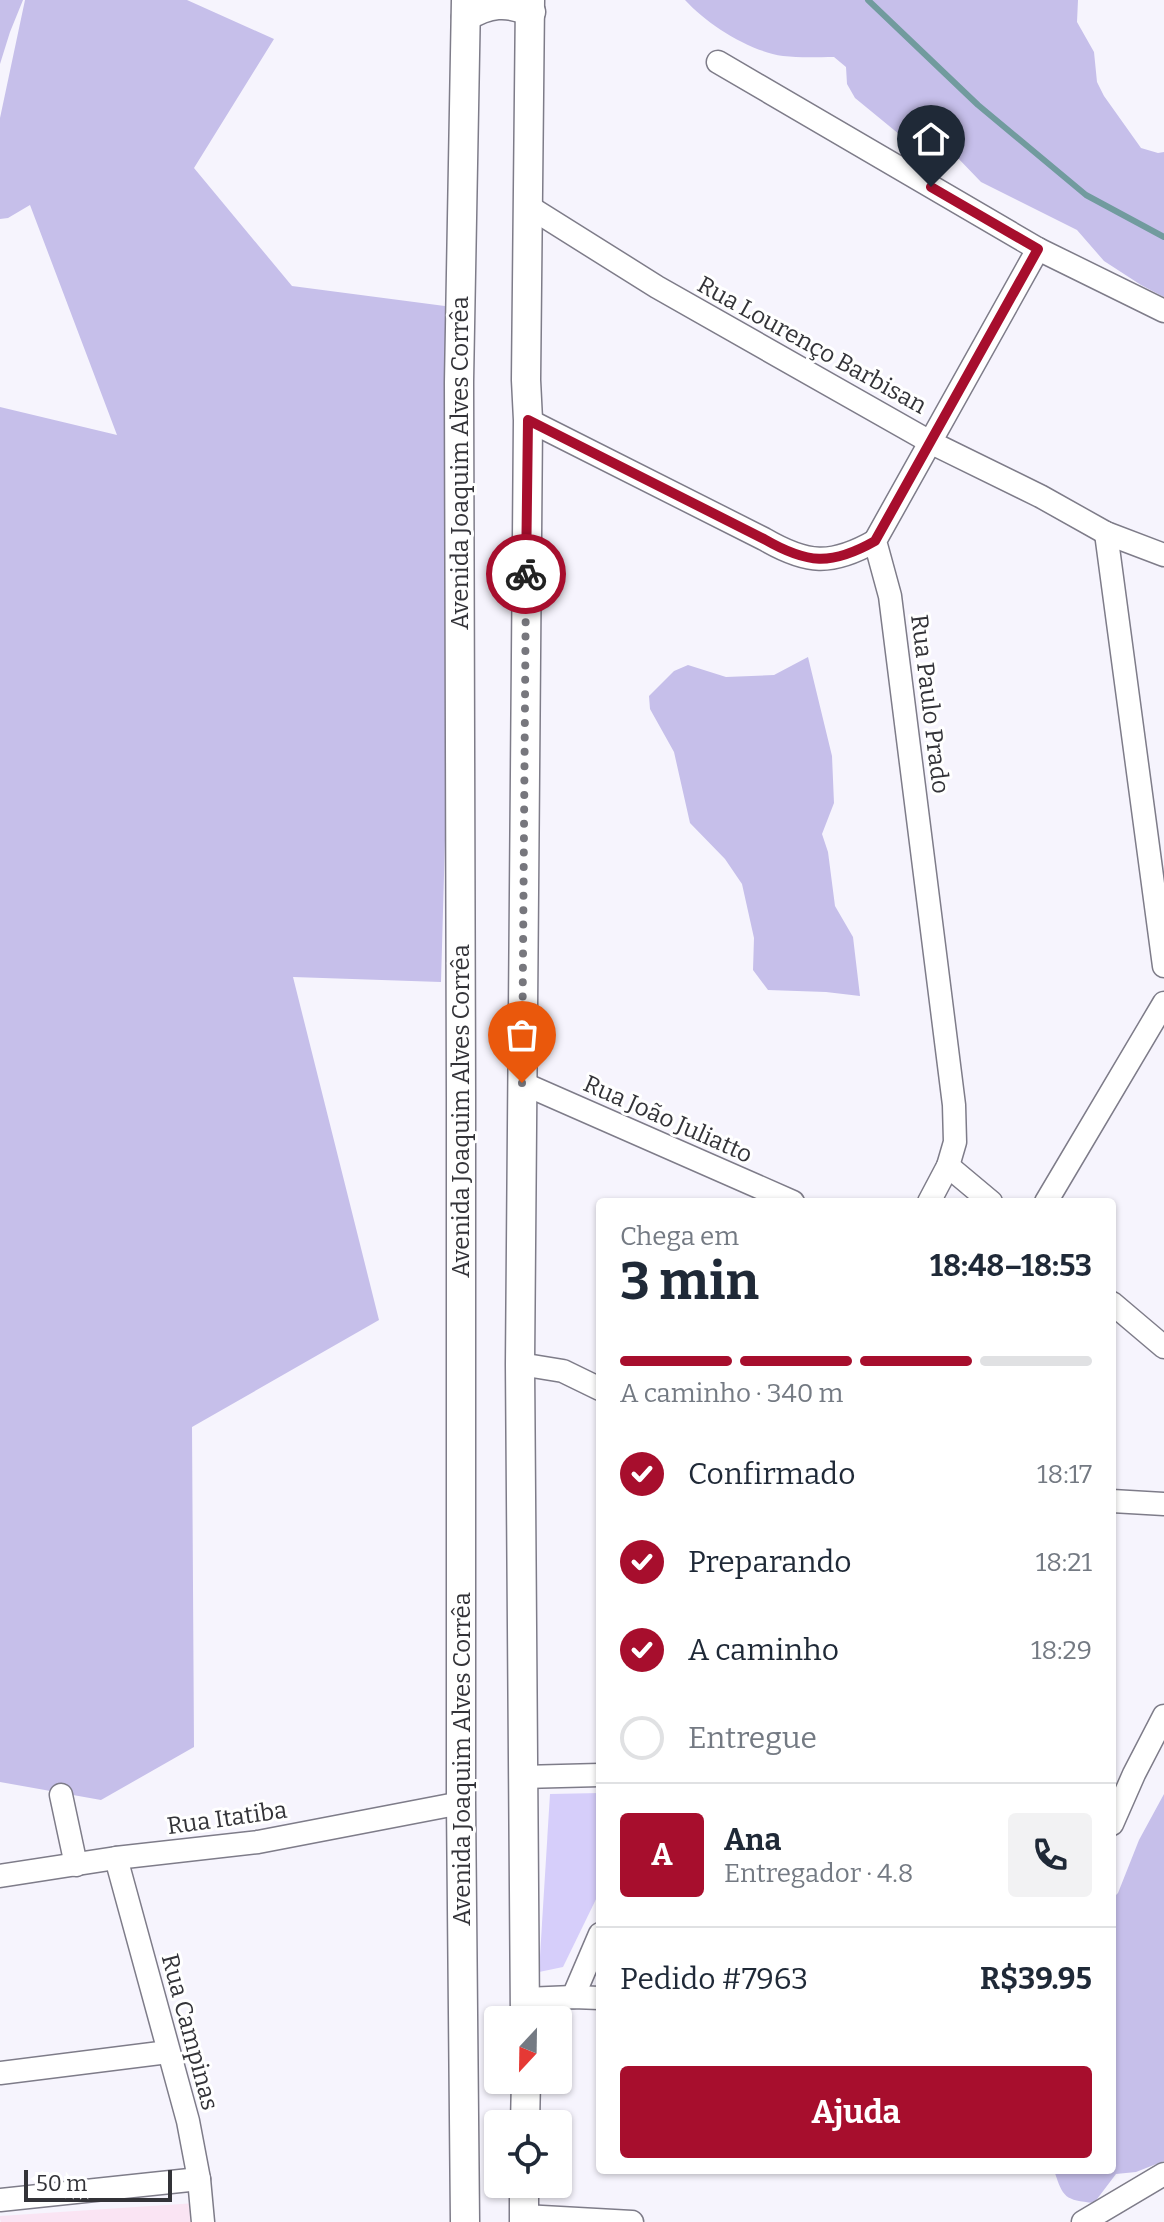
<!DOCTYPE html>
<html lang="pt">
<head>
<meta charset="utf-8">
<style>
	body { margin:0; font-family:Bitter,serif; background:#f2f2f3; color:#1f2937; height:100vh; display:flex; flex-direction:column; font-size:30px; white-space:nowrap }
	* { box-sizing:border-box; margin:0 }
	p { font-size:26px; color:#747a83 }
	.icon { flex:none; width:44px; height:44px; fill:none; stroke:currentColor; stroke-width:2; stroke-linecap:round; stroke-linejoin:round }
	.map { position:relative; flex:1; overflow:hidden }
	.drawer { position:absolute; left:596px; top:1198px; width:520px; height:976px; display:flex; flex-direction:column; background:#fff; border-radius:8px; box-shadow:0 2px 6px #0004 }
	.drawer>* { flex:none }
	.needle { width:52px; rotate:202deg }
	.tools { position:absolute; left:484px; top:2006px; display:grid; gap:16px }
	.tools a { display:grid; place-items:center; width:88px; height:88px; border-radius:8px; background:#fff; box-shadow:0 2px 6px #0004; font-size:40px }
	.scale { position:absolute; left:24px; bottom:20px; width:148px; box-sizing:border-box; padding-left:8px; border:4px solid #333338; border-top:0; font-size:22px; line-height:28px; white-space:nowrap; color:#333338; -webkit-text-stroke:6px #fff; paint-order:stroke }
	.pin { position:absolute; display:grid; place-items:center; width:68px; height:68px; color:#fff; margin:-82px -34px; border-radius:50% 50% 50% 0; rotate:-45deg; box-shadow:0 0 8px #0007 }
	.pin .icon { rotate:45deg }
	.courier { position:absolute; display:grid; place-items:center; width:80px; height:80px; margin:-40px; border:6px solid #a70e2d; border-radius:50%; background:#fff; color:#222; box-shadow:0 2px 10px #0007 }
	.summary em { font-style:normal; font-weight:700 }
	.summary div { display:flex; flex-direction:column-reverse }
	.summary { display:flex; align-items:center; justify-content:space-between; height:136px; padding:0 24px }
	h1 { font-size:52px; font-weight:700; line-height:60px }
	.bar { display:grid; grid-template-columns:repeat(4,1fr); gap:12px 8px; align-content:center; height:96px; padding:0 24px }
	.bar i { height:10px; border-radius:6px; background:#e0e1e3 }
	.bar .selected { background:#a70e2d }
	.bar p { grid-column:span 4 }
	.line { display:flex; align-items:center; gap:20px; padding:0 24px; border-top:2px solid #e0e1e3 }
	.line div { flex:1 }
	.round { display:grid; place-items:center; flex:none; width:84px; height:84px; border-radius:8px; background:#f2f2f3 }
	ol { padding:0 24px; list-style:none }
	li { display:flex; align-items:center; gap:24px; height:88px }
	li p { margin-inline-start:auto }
	li .icon { padding:8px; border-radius:50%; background:#a70e2d; color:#fff; stroke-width:4 }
	li:last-child { color:#747a83 }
	li i { width:44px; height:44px; border:4px solid #e0e1e3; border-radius:50% }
	.cta { display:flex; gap:16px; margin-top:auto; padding:16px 24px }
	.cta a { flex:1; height:92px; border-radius:8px; background:#a70e2d; color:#fff; font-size:32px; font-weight:700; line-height:92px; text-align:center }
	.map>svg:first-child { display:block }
	.education { fill:#fae4f3 }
	.green { fill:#d6cefa }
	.forest { fill:#c6bfea }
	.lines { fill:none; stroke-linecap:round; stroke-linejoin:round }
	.stream { stroke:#719b9e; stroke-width:6 }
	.minor-casing { stroke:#7e7c89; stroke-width:25 }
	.major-casing { stroke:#7e7c89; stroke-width:31 }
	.minor { stroke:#fff; stroke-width:22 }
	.major { stroke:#fff; stroke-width:28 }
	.done { stroke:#77777d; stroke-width:8; stroke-dasharray:0 14.4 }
	.route { stroke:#a70e2d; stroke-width:10 }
	.labels { text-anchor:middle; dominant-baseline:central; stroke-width:6; stroke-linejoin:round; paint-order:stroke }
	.street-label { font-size:24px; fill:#333338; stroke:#fff }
</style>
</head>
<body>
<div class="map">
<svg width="1164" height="2222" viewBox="0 0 1164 2222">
	<rect width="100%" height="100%" fill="#f6f4fd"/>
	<path class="education" d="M196,2203L197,2222H1L0,2219V2216Z"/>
	<path class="green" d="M600,1793V1891L563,1967L539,1972L550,1794Z"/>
	<g class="forest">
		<path d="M0,0H23L10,32L0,64Z"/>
		<path d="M25,0H187L274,39L194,168L292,286L460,308L441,982L293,977L379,1320L192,1427L194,1747L101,1800L0,1782V407L117,435L30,205L8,218L0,219V118Z"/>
		<path d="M685,0H1078L1077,22L1094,52L1097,82L1104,96L1141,148L1158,153L1164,152V297L1141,285L1104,261L1077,230L981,182L955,155L936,154L905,139L855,98L847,84L846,67L834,57C818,57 800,58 783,56C749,51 708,25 685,0Z"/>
		<path d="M808,657L832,756L834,803L822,834L828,852L835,906L853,937L860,996L826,992L768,990L753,970L754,938L742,884L725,859L690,823L674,752L650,709L649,696L674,671L688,665L726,677L774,675Z"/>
		<path d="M1164,1794V2161L1136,2172L1116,2174L1094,2203C1065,2200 1063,2198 1054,2170H1112V1899L1118,1893L1139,1840Z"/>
	</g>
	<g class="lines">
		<path class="stream" d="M868,0L978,105L1086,195L1164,237"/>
		<defs>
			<g id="minor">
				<path d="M718,62L1038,249L1164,311"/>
				<path d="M528,206L657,287L932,443L1040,496L1106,533L1164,555"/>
				<path d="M528,420L764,539C807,564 831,566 875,541"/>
				<path d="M1106,533L1164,966"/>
				<path d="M522,1083L793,1202"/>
				<path d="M948,1166L991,1202"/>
				<path d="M929,1202L948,1166L955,1142L954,1105L890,596L875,541L1038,249"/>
				<path d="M1046,1202L1164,1003"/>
				<path d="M1112,1303L1164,1347"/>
				<path d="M520,1364L563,1371L600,1389"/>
				<path d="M1112,1501L1164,1504"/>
				<path d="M522,1777L600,1775"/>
				<path d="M61,1795L76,1865"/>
				<path d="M1112,1824L1134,1774L1164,1716"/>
				<path d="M116,1858L188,2121L199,2179L203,2222"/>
				<path d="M0,1876L116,1858L258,1842L461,1803"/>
				<path d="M573,1997L600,1934"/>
				<path d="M525,1999L573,1997L600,1998"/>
				<path d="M0,2073L168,2052"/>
				<path d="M0,2200L199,2179"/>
				<path d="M524,2216L632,2222"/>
				<path d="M1083,2222L1164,2174"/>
			</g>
			<g id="major">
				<path d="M466,17C488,3 507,1 531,12"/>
				<path d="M525,2020L520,1364L528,420L526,380L530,0"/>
				<path d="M525,2124L526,2080"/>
				<path d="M465,2222L461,1803V1097L459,382L466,0"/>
				<path d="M524,2222V2184"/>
			</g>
		</defs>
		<use href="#minor" class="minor-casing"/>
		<use href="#major" class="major-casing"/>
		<use href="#minor" class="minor"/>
		<use href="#major" class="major"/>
	</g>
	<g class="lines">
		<path class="done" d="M522,1083L526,574"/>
		<path class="route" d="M526,574L528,420L764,539C807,564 831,566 875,541L1038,249L931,187"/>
	</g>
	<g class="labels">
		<g class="street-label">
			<text transform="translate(812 345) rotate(29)">Rua Lourenço Barbisan</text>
			<text transform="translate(460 463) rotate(-90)">Avenida Joaquim Alves Corrêa</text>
			<text transform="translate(930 704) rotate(83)">Rua Paulo Prado</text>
			<text transform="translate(461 1111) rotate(-90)">Avenida Joaquim Alves Corrêa</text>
			<text transform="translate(668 1119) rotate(24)">Rua João Juliatto</text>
			<text transform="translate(462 1759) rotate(-90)">Avenida Joaquim Alves Corrêa</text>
			<text transform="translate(227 1818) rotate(-8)">Rua Itatiba</text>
			<text transform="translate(190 2032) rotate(75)">Rua Campinas</text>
		</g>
	</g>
</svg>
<div class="tools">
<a><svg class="needle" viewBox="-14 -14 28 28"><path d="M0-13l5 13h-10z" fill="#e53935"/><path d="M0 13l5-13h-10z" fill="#747a83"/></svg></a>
<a><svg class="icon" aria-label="locate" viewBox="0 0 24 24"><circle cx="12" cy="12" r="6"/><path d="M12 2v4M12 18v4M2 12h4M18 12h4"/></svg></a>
</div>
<div class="scale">50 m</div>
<div class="pin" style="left:522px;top:1083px;background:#ea580c"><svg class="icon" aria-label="bag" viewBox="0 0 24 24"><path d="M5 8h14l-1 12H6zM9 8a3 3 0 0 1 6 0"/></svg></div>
<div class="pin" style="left:931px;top:187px;background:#1f2937"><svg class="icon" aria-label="home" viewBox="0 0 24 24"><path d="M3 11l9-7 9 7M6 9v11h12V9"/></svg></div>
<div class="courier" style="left:526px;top:574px"><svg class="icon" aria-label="bike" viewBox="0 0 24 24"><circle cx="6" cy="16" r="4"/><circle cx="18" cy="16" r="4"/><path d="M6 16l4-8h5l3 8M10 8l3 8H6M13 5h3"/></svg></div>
<section class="drawer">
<div class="summary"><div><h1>3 min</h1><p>Chega em</p></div><em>18:48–18:53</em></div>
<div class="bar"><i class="selected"></i><i class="selected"></i><i class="selected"></i><i></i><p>A caminho · 340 m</p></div>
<ol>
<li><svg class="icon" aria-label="check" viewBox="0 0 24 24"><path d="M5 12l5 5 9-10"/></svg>Confirmado<p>18:17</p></li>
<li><svg class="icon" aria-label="check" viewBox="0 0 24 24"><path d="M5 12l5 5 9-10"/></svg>Preparando<p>18:21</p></li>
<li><svg class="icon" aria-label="check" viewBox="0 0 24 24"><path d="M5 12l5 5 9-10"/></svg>A caminho<p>18:29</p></li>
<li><i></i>Entregue</li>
</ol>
<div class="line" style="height:144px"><b class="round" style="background:#a70e2d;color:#fff">A</b><div><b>Ana</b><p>Entregador · 4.8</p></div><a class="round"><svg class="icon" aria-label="phone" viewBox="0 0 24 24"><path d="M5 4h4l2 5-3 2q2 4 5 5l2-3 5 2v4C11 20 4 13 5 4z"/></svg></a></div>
<div class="line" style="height:104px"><div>Pedido #7963</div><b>R$39.95</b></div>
<div class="cta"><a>Ajuda</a></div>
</section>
</div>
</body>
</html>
